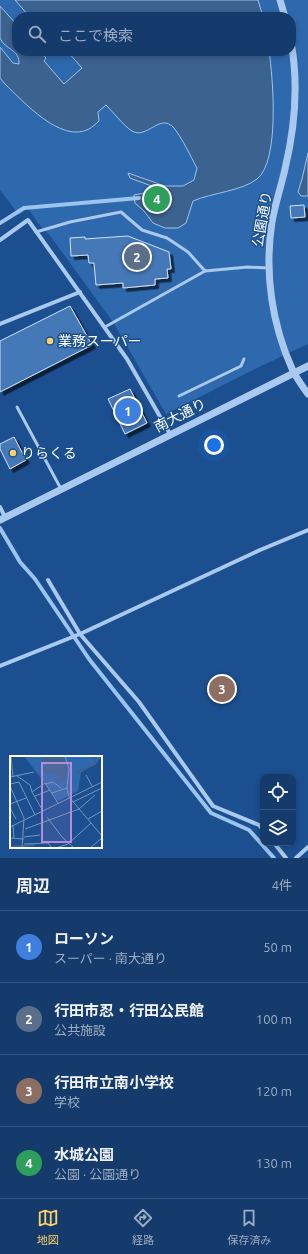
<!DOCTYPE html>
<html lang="ja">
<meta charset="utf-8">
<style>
:root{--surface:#143b6b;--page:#1d4271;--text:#f1f3f6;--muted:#9dadc1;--line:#33557e;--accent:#ffd166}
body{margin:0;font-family:Ubuntu,"Noto Sans JP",sans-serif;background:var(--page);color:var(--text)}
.controls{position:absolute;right:12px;bottom:12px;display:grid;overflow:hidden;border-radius:8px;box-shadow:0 2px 6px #0003}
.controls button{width:36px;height:36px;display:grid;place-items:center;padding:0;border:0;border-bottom:1px solid var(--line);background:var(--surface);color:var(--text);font:20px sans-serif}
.you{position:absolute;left:214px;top:445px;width:14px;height:14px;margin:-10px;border:3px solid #fff;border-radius:50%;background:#1a73e8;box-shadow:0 0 0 6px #1a73e833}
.badge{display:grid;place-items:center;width:26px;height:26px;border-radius:50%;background:var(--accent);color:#fff;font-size:13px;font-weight:700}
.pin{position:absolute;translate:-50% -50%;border:2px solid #fff;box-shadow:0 1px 4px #0006}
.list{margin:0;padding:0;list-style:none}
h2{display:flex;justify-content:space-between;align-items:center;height:52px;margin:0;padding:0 16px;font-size:17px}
h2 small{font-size:13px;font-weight:400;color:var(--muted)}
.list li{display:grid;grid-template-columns:26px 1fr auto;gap:12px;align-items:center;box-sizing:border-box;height:72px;padding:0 16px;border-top:1px solid var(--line)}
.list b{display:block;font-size:15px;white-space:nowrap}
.list p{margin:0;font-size:13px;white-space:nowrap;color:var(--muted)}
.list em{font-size:13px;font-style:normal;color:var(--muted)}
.icon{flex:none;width:22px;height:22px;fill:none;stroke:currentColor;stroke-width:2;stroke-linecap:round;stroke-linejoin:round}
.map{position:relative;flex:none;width:308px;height:858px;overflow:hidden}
.search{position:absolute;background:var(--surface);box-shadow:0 2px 6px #0003;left:12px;right:12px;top:12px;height:44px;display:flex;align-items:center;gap:10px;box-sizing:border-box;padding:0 14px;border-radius:16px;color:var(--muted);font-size:15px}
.sheet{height:340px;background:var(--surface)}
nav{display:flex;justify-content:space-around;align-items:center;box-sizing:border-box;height:56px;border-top:1px solid var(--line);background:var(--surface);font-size:11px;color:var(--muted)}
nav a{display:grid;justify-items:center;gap:2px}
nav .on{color:var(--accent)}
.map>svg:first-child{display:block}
.green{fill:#2e69ad;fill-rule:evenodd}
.water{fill:#3c6290;stroke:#9cc4f0}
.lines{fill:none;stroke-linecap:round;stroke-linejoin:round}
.stream{stroke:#9cc4f0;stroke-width:4}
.building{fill:#4478b7;stroke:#cfe3fa;filter:url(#shadow)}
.service{stroke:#a9c9ee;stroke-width:3}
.minor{stroke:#a9c9ee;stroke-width:4}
.tertiary{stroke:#a9c9ee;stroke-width:7}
.poi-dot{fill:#ffd166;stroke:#1b4f8f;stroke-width:1.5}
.labels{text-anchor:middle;stroke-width:3;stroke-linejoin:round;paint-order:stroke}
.street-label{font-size:14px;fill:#fff;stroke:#1b4f8f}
.poi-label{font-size:14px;fill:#fff;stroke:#1b4f8f;text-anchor:start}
.inset-river{fill:none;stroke:#3c6290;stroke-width:2}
.inset-road{fill:none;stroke:#7695bc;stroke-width:1}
.view{fill:#b68bdc;fill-opacity:0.15;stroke:#b68bdc;stroke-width:2}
.inset-edge{fill:none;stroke:#fff;stroke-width:2}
</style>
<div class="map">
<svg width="308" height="858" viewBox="0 0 308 858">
<defs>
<filter id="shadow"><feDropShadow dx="3.5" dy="3.5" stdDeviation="0" flood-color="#0009"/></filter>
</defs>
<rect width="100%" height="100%" fill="#1b4f8f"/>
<path class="green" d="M0,0H308V344L257,368L166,414L113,322L51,237L37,222L28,208L19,215L0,190ZM17,17H291V51H17Z"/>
<g class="water">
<path d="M15,0H258L263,17H30Z"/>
<path d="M0,6L17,25V51H40L46,58L44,61L64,84L82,68L67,51H269C273,78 280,161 257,179C242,191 211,193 193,201L186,223L178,228H165L153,223L144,211L135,203L134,195L145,193L154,194L158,190L157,188L130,178L128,173L165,186H183L194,180L197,168C191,157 182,138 174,128C160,112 147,140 132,131C124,126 113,112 106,105L98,112L99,121C96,124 92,127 89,129C61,144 23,101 5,84L0,78V47L13,63L19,64C20,49 5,50 0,38C0,33 0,13 0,6Z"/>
<path d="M308,153V196H301L298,192L302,179Z"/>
</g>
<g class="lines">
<g class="stream">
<path d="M0,223L24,208L139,198"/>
<path d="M0,528L20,562L35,579L89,659L211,813L249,830L274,858"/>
</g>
</g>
<g class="building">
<path d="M304,205L305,217L291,218L290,206Z"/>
<path d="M128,236L169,252L171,269H167L168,278L155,279V285L123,288V283L96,285L94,263H89L88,255L71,256L70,238L85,237V239Z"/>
<path d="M70,306L92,345L0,392V341Z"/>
<path d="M130,389L147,423L125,434L108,399Z"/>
<path d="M14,437L26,460L10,469L0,449V444Z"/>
</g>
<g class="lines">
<g class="service">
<path d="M36,232L70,222L121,212L142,230L167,238L188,252L205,271"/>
<path d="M105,327L205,271L248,267L268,268"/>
<path d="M179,396L241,366L244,359"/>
<path d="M17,407L61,489"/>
</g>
<g class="minor">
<path d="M0,240L28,220L127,359L170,434"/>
<path d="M0,324L80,292"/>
<path d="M0,507L5,517"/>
<path d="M48,580L80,634L139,702L213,806L259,825L263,830"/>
<path d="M0,666L80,634L260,550L308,530"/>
<path d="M274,843L286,858"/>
<path d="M296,858L308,847"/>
</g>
<g class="tertiary">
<path d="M280,0L285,17"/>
<path d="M291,42C299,85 295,127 285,169C281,187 275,204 272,222C264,273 272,325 293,371C297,379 303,387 308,394"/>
<path d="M0,520L308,366"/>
</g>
</g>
<g class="poi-dot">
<circle cx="50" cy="341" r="4"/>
<circle cx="13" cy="453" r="4"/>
</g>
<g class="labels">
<g class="street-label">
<text transform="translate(262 219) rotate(-80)" y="5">公園通り</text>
<text transform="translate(180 415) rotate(-27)" y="5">南大通り</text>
</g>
<g class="poi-label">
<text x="58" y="346">業務スーパー</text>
<text x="21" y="458">りらくる</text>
</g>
</g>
<g transform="translate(10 756)">
<rect width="92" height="92" fill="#1b4f8f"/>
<path d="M14,0H92L87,7L71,16L68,35L48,45Z" fill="#2e69ad"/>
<path d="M34,0H53L57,10L56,23L47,28L44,23H50L48,19L42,17L38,19L33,15L30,6L38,14L40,13L32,5Z" fill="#3c6290"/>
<path class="inset-river" d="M67,17L85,8L84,0M0,91L25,89"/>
<path class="inset-road" d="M1,0L3,21M55,0L59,13L57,32L59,41L92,80M76,19L82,30M7,20L20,29L22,36M0,21L24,16M0,28L9,26L25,59M35,28L43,26L51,32M0,30L14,62L12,92M42,37L57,32M25,40L40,34M63,46L92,32M0,48L16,42M0,52L6,63M33,55L22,36L35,27L48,47M37,61L52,81L64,92M78,63L92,55M3,69L4,82M0,71L92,26M15,73L69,53L85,39M14,81L30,79M0,82L14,83M14,88L38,87L42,92M46,92L58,88L81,67M80,92L92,82"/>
<path class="view" d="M32,7H61V86H32Z"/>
<rect width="92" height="92" class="inset-edge"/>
</g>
</svg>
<div class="controls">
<button><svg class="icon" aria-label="locate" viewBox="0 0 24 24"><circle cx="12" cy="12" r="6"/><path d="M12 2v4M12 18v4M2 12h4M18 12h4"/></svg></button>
<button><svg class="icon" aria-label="layers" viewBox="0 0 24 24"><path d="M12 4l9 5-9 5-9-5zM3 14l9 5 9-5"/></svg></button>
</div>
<div class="you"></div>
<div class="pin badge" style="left:128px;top:411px;background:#3f7fe0">1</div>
<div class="pin badge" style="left:137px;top:257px;background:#5c6f8a">2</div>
<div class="pin badge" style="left:222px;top:689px;background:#8d6e63">3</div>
<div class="pin badge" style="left:157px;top:199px;background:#2e9e5b">4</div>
<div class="search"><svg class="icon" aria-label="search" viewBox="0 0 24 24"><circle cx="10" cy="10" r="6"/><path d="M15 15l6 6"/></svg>ここで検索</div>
</div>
<section class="sheet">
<h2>周辺<small>4件</small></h2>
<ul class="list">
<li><span class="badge" style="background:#3f7fe0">1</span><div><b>ローソン</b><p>スーパー · 南大通り</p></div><em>50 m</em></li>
<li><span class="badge" style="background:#5c6f8a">2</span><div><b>行田市忍・行田公民館</b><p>公共施設</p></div><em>100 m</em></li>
<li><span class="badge" style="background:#8d6e63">3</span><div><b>行田市立南小学校</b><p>学校</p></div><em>120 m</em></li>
<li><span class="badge" style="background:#2e9e5b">4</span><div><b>水城公園</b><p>公園 · 公園通り</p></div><em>130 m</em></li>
</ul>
</section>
<nav>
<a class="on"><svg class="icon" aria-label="map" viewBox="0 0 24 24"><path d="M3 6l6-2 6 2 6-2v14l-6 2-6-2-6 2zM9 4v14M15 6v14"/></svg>地図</a>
<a><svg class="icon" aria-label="directions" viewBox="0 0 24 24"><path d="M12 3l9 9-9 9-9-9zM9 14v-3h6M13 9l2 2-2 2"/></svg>経路</a>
<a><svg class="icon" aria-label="saved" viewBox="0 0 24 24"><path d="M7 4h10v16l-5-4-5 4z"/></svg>保存済み</a>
</nav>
